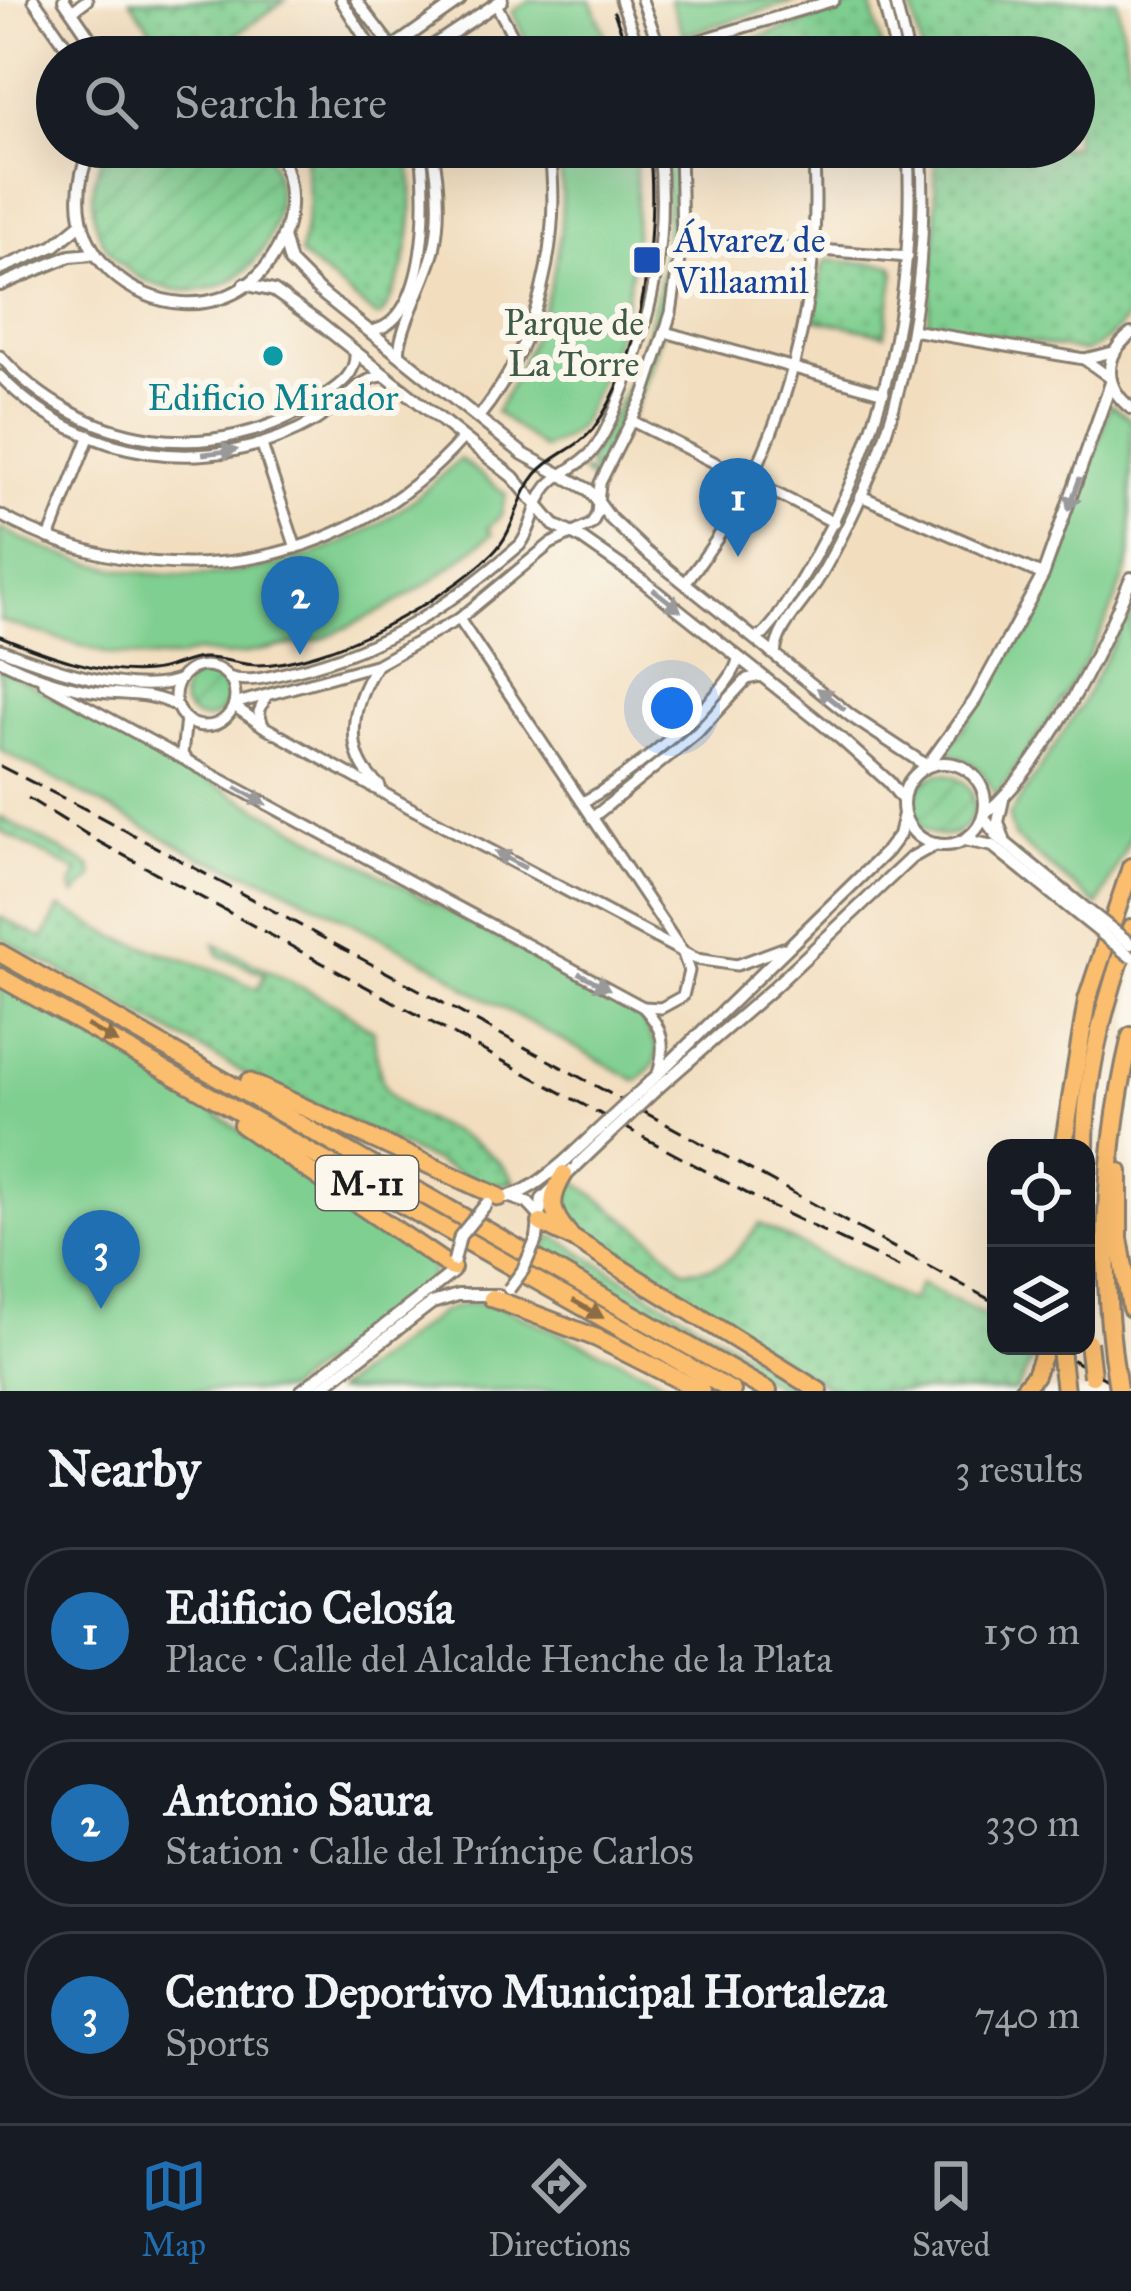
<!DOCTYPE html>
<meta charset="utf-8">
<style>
:root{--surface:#171b24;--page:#242831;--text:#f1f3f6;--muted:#9ea1a6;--line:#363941;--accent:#1f6fb2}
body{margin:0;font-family:"IM FELL Great Primer",serif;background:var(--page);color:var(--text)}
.controls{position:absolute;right:36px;bottom:36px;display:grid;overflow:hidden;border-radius:24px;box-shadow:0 12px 48px #0002}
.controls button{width:108px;height:108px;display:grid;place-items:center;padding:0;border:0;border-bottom:3px solid var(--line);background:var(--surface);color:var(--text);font:60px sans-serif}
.you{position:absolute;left:672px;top:708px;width:42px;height:42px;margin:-30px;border:9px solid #fff;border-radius:50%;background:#1a73e8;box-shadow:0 0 0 18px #1a73e833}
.badge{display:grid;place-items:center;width:78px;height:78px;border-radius:50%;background:var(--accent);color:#fff;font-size:39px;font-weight:700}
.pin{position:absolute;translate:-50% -99px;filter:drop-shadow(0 3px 6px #0008)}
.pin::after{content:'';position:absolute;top:63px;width:42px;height:36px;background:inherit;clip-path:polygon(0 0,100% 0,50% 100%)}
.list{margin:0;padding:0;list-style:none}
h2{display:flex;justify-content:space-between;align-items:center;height:156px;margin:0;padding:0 48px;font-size:51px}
h2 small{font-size:39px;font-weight:400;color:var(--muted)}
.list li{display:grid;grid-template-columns:78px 1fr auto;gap:36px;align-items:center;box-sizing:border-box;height:168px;margin:0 24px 24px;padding:0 24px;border:3px solid var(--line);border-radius:48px}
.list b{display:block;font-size:45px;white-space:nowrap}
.list p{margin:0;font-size:39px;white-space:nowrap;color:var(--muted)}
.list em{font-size:39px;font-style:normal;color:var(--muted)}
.icon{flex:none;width:66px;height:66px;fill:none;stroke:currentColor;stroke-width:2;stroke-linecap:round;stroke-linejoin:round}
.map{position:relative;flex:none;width:1131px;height:1391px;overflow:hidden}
.search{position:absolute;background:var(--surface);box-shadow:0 12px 48px #0002;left:36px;right:36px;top:36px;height:132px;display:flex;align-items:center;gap:30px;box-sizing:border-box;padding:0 42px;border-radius:66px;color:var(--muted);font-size:45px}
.sheet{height:732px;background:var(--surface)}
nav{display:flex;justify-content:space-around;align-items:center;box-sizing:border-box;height:168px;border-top:3px solid var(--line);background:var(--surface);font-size:33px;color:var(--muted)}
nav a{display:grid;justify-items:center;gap:6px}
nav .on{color:var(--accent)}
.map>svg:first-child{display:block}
.grass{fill:url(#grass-dots);stroke:#4e7656;stroke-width:3}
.park{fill:#7fcf90;stroke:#4e7656;stroke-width:3}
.garden{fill:url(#garden-furrows);stroke:#4e7656;stroke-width:3}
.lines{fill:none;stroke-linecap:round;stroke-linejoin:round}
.minor-casing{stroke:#877d6e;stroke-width:15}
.tertiary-casing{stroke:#877d6e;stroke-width:16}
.motorway-casing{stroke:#877d6e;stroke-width:22}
.minor{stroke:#fff;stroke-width:9}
.tertiary{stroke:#fff;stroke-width:10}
.motorway{stroke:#fbbd6e;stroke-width:16}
.tram{stroke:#1c1c1c;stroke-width:3}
.rail{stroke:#1c1c1c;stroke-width:3;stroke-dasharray:18 9;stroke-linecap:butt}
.tertiary-bridge-casing{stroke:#877d6e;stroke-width:16;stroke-linecap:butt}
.motorway-bridge-casing{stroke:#877d6e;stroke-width:22;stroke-linecap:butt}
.tertiary-bridge{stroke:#fff;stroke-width:10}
.motorway-bridge{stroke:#fbbd6e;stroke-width:16}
.oneway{fill:#999}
.oneway2{fill:#8c6c45}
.transit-dot{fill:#1a4fb4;stroke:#fbf7ec;stroke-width:4.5}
.culture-dot{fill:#0f9aa8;stroke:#fbf7ec;stroke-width:4.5}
.labels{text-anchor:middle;stroke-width:12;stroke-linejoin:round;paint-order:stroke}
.shield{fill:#fbf7ec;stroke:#5f5e5a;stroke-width:3}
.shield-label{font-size:33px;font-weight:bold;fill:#1c1c1c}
.transit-label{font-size:36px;fill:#164399;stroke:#fbf7ec;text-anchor:start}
.park-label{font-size:36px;fill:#3f5b45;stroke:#fbf7ec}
.culture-label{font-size:36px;fill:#0d838f;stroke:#fbf7ec}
</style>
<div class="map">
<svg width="1131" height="1391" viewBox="0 0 1131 1391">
<defs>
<pattern id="grass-dots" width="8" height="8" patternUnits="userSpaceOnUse" patternTransform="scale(3)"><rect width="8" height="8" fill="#7fcf90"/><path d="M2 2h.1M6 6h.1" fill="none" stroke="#6db17c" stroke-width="1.8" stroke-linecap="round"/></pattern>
<pattern id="garden-furrows" width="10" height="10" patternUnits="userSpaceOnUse" patternTransform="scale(3)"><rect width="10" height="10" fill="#7fcf90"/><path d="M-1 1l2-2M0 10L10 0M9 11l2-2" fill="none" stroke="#6db17c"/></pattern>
</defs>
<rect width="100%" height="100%" fill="#fbf7ec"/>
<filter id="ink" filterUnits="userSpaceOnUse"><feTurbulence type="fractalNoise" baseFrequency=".00833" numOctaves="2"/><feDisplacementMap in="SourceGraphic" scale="24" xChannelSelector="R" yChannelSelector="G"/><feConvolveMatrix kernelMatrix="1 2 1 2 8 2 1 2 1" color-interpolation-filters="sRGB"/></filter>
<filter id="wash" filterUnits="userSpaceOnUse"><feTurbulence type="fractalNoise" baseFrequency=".004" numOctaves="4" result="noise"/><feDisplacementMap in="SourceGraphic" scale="48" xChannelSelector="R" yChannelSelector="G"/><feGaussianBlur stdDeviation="2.7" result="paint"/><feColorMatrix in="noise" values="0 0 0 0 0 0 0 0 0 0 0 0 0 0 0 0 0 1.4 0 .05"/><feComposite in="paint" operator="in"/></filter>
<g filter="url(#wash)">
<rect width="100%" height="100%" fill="#f2debf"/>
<g class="grass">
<path d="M130,0H286L224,43L218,57H121L118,53L151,30Z"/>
<path d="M910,0H1117L1131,78V310C1123,327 1102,347 1084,352L928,322L936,232L935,147H1074V57H923Z"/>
<path d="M865,1L871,4L884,57H701Z"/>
<path d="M316,147H407C418,204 413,266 381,316L377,317L300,255L309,202L305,161Z"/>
<path d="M827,260L892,265L895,272L885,334L814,319L822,267Z"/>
<path d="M0,817L90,866L93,877L75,895L71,887L78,872L0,831Z"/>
<path d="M60,907L118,938L216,970L258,989L265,974L219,955L215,944L337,1005L373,1031C376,1048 377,1071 385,1087C406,1127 487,1129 514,1182L493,1185L478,1182L253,1078L0,937V917L43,939Z"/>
<path d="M575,1181L653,1239L684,1270C728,1271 733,1255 760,1224L910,1302L920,1284L996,1321V1346H1041L1015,1391H835L573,1232L561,1213L559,1194Z"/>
<path d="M556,1237L809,1391H786L545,1253L549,1238Z"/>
</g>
<g class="park">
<path d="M530,0H591L614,57H534L512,12Z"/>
<path d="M670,0H798L684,35Z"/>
<path d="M557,147H635C640,231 633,309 597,387C591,400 585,418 576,429C568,438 554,443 544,449L496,412C542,331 575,242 557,147Z"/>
<path d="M664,147H676C677,181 680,215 677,249C670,323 639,423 592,481L580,470L588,473L593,469L587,463C647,365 677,263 664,147Z"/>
<path d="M1110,404L1131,419C1131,454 1131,526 1130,557C1112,633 1041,734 995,797C987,771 972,760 946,753C1024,642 1074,534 1110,404Z"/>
<path d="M460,459L506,494L501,515L488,528L492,534L435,579L387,608L322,639L242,654L226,656L196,652L180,658H144L108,654L0,621V528C120,591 262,593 380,523C410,505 434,482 460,459Z"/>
<path d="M1131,608V836L1098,906L1014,837L1009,816L1081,705Z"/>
<path d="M0,668L640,1015L658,1050L654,1065L637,1081L468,989L445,971L277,884L201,857L0,750Z"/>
<path d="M0,985L155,1072L429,1260L433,1269L429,1282L285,1391H0Z"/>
<path d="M470,1303L497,1305L649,1373L679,1391H335L443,1311Z"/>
</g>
<g class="garden">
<path d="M107,147H263C279,172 282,200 273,227C234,351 39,278 107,147Z"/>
<circle cx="205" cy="696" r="23"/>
<circle cx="943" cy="805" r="31"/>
</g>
</g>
<g filter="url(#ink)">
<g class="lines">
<g class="minor-casing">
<g id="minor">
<path d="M341,0L377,57"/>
<path d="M356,0L392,47"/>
<path d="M621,0L642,57"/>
<path d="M642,0L663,57"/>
<path d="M883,0L897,57"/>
<path d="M895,0L909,57"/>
<path d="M496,4L524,57"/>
<path d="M72,11L87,0"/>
<path d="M661,52L834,0"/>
<path d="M682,239L908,257"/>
<path d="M912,330L1084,359L1113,352"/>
<path d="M369,331C430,326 428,191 420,147"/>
<path d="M665,332L884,393"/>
<path d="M0,356C82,448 215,469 318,400C337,387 357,376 355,352"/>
<path d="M400,356C395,336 428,278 434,250C441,216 439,181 432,147"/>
<path d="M1084,359L1109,377"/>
<path d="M0,376C83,462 212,480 316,420C338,407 360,376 385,376"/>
<path d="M478,418C538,345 563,240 549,147"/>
<path d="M632,421L835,523"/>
<path d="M262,445L296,548"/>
<path d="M861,496L1043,575"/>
<path d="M0,515C156,600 344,574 463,438"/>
<path d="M49,538L90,435"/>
<path d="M685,583C783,460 825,302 813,147"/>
<path d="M459,619L682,951L689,971L683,996L661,1008L643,1007"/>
<path d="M754,638L764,634L775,621C874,474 917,324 908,147"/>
<path d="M0,649C44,666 135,699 181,679"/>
<path d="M775,655C776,629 802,605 816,583C829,563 840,540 851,518C907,405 930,272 921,147"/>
<path d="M0,660C29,675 59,685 92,691C119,696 154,691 177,707"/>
<circle cx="205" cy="696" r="30"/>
<path d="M376,666C352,703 341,755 380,786"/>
<path d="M228,677C249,684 272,676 293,671C385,649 449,606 520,545C534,527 533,504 548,486C560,472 580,466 592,452C607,433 616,407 625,385C656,302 667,236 659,147"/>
<path d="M44,683L187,761"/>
<path d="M234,704L378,664L459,619L550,544L592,524L597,513L600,483L644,395L671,313L682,239L680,147"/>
<path d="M234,706L263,726L403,804L696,959L737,965L783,948"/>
<path d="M186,719L182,754L187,761L643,1007C664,1029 666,1045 658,1074"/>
<path d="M263,726L259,712L266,696"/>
<path d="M582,802C616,787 738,691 738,657"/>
<path d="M592,818L697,733L747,679L760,676"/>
</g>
</g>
<g class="tertiary-casing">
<g id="tertiary">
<path d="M34,0L74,57"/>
<path d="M64,0L103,57"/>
<path d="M379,57L460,0"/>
<path d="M416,57L502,0"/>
<path d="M91,147C29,287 230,368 283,237C295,207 291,176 277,147"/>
<path d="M283,237L290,262L319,291L523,454L589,490L610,518L646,552L851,716L927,766"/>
<path d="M0,269L54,246L81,224"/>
<path d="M244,284L274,291L318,322L513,477L554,525L581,538L644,582L840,738L889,782L903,800"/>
<path d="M0,285L70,256L93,254"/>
<path d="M1131,334C1103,355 1103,387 1131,408"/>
<circle cx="944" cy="804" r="41"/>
<path d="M928,765L975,700L1043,575L1111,383"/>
<path d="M1003,800L998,822L1004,839"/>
<path d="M985,814C1047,762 1100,653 1131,578"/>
<path d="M984,818L998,837L1081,905"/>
<path d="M965,840L993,846L1076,913"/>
<path d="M652,1080L887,851L899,835L904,814"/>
<path d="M660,1086L773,988L911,858L936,844"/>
<path d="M510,1197L528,1203L539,1215"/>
<path d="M498,1198C524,1196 546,1177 566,1160"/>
<path d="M537,1238L542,1199L578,1164"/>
<path d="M301,1391L453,1272"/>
<path d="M317,1391L432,1303L458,1295H498"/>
</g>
</g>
<g class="motorway-casing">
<g id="motorway">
<path d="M0,953L768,1391"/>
<path d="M0,977L732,1391"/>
<path d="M249,1082L499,1197"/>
<path d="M242,1125L452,1268"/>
<path d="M1063,1148L1087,1000L1131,867"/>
<path d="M1085,1148C1085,1073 1106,998 1131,928"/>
<path d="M1119,1172V1238L1131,1308"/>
<path d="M564,1174C549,1199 549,1211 568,1233"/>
<path d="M541,1223L572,1238L819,1391"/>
<path d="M492,1298L597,1338L701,1391"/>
<path d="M1113,1355C1100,1248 1106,1141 1131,1036"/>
<path d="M1061,1358L1065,1391"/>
<path d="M1022,1391L1035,1375L1046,1346"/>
</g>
</g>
<use href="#minor" class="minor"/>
<use href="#tertiary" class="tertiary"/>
<use href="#motorway" class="motorway"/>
<g class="tram">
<path d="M614,12L631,57"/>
<path d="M0,636C44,654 102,676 150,671C169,670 185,659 203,658C222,657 239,665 257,665C326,665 445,601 493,553C516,530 516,498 536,474C552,455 577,449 593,429C643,362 659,228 649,147"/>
</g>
<g class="rail">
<path d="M0,766L93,813L996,1303"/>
<path d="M28,798L101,843L772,1207L899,1267"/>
<path d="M1049,1346L1126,1391"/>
</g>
<g class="tertiary-bridge-casing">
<g id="tertiary-bridge">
<path d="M1081,905L1131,944"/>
<path d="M1076,913L1131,957"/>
<path d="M566,1160L652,1080"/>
<path d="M578,1164L660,1086"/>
<path d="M454,1261L460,1236L487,1203"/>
<path d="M509,1289L523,1270L537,1238"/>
</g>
</g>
<g class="motorway-bridge-casing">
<g id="motorway-bridge">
<path d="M1088,1342L1092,1376"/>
<path d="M1060,1346L1061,1358"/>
<path d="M1113,1355L1118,1389"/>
</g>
</g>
<use href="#tertiary-bridge" class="tertiary-bridge"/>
<use href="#motorway-bridge" class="motorway-bridge"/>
</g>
<defs><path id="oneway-solid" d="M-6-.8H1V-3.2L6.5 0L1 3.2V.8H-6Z" transform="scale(3)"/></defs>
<g class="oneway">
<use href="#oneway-solid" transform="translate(220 452) rotate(-7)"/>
<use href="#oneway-solid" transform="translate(1074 494) rotate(110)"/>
<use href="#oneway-solid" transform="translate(667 600) rotate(38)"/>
<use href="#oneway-solid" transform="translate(831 699) rotate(-142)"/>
<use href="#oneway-solid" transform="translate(251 796) rotate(29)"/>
<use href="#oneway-solid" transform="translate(510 860) rotate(-152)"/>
<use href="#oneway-solid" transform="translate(594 981) rotate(28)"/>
</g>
<g class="oneway2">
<use href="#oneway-solid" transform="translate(102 1034) rotate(30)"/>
<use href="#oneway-solid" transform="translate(588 1309) rotate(30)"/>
</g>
</g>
<rect class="transit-dot" x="632" y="245" width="30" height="30" rx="6"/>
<circle class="culture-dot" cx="273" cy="356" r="12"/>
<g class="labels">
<rect class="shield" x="316" y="1156" width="102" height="54" rx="9"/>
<g class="shield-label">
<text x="367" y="1195">M-11</text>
</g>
<g class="transit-label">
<text x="674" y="252">Álvarez de<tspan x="674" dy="41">Villaamil</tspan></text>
</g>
<g class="park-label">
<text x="574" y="335">Parque de<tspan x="574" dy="41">La Torre</tspan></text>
</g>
<g class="culture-label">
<text x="273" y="410">Edificio Mirador</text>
</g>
</g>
</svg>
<div class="controls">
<button><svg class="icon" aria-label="locate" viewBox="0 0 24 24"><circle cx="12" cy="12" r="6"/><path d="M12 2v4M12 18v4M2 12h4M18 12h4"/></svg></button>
<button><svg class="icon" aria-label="layers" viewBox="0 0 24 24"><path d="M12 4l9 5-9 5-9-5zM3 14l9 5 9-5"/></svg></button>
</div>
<div class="you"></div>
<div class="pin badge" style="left:738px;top:557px">1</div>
<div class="pin badge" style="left:300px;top:655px">2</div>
<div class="pin badge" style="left:101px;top:1309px">3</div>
<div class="search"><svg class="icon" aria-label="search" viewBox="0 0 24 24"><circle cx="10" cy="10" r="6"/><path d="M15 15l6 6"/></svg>Search here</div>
</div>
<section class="sheet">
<h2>Nearby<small>3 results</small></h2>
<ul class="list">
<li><span class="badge">1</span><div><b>Edificio Celosía</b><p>Place · Calle del Alcalde Henche de la Plata</p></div><em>150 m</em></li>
<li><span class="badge">2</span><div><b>Antonio Saura</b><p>Station · Calle del Príncipe Carlos</p></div><em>330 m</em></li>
<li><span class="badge">3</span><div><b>Centro Deportivo Municipal Hortaleza</b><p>Sports</p></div><em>740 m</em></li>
</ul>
</section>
<nav>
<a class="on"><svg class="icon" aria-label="map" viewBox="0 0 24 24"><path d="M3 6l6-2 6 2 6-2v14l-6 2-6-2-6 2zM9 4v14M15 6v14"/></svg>Map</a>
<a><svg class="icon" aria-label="directions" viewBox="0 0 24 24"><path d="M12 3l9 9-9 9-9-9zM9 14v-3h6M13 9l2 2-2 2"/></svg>Directions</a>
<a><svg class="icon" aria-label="saved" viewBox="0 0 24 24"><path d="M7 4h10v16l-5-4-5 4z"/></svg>Saved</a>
</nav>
